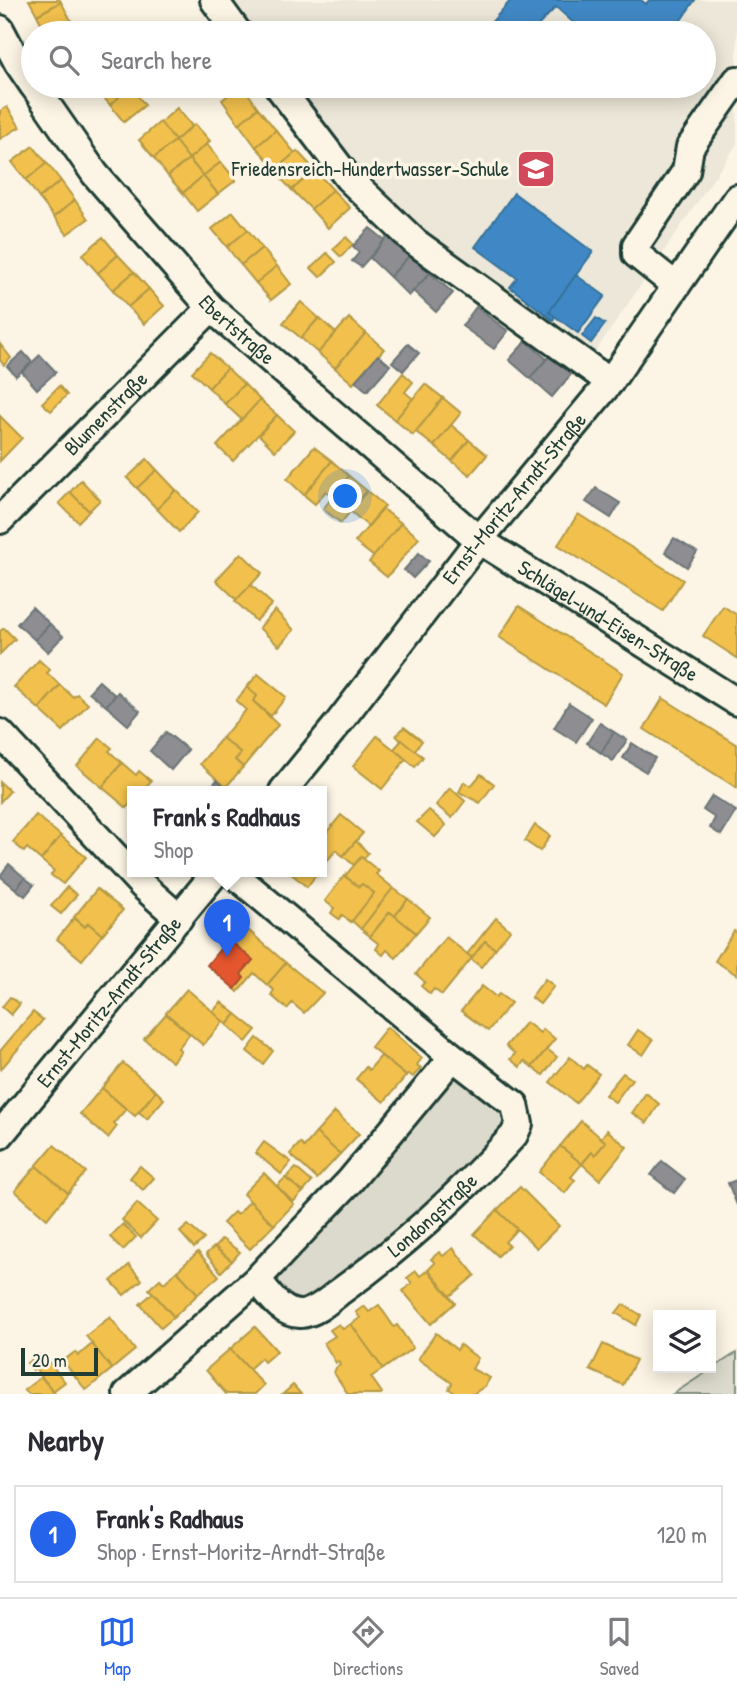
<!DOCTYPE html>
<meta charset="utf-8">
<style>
:root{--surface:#fff;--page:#f7f7f7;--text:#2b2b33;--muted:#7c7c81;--line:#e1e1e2;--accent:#2563eb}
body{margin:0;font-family:"Patrick Hand",sans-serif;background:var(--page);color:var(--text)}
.controls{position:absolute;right:21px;bottom:21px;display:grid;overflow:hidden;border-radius:0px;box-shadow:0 4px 18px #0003}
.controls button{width:63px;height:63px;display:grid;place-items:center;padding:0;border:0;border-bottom:2px solid var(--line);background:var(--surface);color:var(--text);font:35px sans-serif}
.scale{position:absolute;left:21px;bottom:18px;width:77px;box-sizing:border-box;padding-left:7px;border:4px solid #1f3d34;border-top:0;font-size:19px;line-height:24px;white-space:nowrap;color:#1f3d34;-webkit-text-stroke:5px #fcf5e5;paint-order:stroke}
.you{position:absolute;left:346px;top:497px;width:24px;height:24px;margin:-18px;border:5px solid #fff;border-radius:50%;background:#1a73e8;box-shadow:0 0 0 10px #1a73e833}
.badge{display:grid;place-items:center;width:46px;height:46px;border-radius:50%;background:var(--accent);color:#fff;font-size:23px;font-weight:700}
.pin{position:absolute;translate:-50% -58px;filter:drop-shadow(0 2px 4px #0008)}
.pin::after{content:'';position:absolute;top:37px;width:24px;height:21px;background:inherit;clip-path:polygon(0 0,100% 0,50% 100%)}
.popup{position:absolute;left:127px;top:786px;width:200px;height:91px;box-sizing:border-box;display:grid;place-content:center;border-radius:0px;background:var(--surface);filter:drop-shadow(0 2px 5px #0005);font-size:23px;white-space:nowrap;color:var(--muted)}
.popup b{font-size:26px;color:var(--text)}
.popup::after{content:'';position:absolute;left:50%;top:100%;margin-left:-14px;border:14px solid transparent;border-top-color:var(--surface)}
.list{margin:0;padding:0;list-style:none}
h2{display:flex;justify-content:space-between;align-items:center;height:91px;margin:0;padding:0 28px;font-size:30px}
h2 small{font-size:23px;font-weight:400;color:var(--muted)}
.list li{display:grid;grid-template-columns:46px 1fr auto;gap:21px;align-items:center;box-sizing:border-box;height:98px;margin:0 14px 14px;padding:0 14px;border:2px solid var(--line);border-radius:0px}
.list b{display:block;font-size:26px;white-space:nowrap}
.list p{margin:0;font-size:23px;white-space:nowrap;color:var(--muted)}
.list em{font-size:23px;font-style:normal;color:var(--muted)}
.icon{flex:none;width:38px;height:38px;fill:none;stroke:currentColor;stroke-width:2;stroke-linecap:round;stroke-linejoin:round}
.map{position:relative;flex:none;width:737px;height:1394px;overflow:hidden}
.search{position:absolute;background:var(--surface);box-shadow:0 4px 18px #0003;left:21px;right:21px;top:21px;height:77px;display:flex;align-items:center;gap:18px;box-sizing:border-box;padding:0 24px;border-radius:38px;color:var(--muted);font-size:26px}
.sheet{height:203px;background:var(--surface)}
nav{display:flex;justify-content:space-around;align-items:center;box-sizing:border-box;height:98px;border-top:2px solid var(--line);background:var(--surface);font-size:19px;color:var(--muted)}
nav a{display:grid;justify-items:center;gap:4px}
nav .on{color:var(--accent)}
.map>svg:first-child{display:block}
.built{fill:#ece7d8}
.green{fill:#dcdacc;stroke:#7e8c80;stroke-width:2}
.homes{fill:#f2c14e;stroke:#b39946;stroke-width:2}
.shops{fill:#e4572e;stroke:#a94f30;stroke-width:2}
.schools{fill:#3f88c5;stroke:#35729a;stroke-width:2}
.industry{fill:#8d8d92;stroke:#6c7576;stroke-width:2}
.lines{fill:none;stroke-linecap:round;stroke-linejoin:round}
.minor-casing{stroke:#1f3d34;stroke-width:32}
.minor{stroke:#fcf5e5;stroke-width:26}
.labels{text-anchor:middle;stroke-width:7;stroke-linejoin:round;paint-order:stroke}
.poi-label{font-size:21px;fill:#1f3d34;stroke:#fcf5e5;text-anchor:end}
.street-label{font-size:21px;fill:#1f3d34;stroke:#fcf5e5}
</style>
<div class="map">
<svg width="737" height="1394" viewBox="0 0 737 1394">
<rect width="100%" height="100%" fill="#fcf5e5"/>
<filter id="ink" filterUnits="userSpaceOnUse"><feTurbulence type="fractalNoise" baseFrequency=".0143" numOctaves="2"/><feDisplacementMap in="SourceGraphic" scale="14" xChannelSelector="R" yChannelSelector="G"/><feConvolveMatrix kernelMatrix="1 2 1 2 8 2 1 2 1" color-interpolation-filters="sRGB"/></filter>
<g filter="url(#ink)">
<path class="built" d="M218,0H737V144L589,361L463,266L376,194L279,86H704V33H239Z"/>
<g class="green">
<path d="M457,1078L465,1080C488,1097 509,1101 506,1133L404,1229L309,1302L290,1300L278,1284L279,1272L447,1082Z"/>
<path d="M737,1353V1394H673L733,1355Z"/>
</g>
<g class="homes">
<path d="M29,0H60L61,2L37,15Z"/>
<path d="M61,2L72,22L46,33L37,15Z"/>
<path d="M129,86L131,87L110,105L95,87Z"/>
<path d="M240,86H243L258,108L239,124L222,100Z"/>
<path d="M131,87L145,105L124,122L110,105Z"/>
<path d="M7,107L20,127L0,139V111Z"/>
<path d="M177,108L192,126L175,141L160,123Z"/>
<path d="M258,108L276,130L256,147L239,124Z"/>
<path d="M160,122L175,141L154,158L139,140Z"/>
<path d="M195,124L210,141L189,159L175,141Z"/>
<path d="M276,130L295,153L276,169L256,147Z"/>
<path d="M175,141L189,159L168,176L154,158Z"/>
<path d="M207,144L221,162L203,176L189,159Z"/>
<path d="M33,146L47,163L26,180L12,162Z"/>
<path d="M297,151L315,170L292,190L274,171Z"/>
<path d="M189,159L203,176L183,193L168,176Z"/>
<path d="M221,162L236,180L218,194L203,176Z"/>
<path d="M47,163L61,181L39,198L26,180Z"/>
<path d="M315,170L333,190L311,209L292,190Z"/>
<path d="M203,176L218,194L197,211L183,193Z"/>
<path d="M61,181L75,200L54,217L39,198Z"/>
<path d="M333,190L350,208L328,228L311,209Z"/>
<path d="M75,200L88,219L67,234L54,217Z"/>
<path d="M233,212L248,230L227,247L212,229Z"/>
<path d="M248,230L262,248L241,265L227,247Z"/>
<path d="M103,237L118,255L98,273L82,255Z"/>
<path d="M346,237L353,244L341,257L333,249Z"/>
<path d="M262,248L277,266L256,283L241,265Z"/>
<path d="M327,253L336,262L320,277L311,268Z"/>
<path d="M118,255L134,272L113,290L98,273Z"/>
<path d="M277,266L291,284L271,300L256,283Z"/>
<path d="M134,272L149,289L128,307L113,290Z"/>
<path d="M149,289L164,306L144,324L128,307Z"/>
<path d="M301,302L319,318L301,338L283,323Z"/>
<path d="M319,318L336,333L318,353L301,338Z"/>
<path d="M349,318L366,333L335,368L318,353Z"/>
<path d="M366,333L384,349L353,384L335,368Z"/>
<path d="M0,344L11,358L4,365L0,360Z"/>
<path d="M210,353L227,368L209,388L192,372Z"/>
<path d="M227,368L244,384L225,404L209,388Z"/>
<path d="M403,373L413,382L405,392L413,399L395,420L377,405Z"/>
<path d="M244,384L260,400L242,420L225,404Z"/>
<path d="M425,384L443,398L413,435L395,420Z"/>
<path d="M59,386L67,395L51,411L42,403Z"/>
<path d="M443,398L461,413L434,446L416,432Z"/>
<path d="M260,400L277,415L233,461L217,446Z"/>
<path d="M277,415L294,431L275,451L259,435Z"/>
<path d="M0,416L22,438L0,461Z"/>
<path d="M451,425L469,440L452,461L434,446Z"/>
<path d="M469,440L487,455L470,475L452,461Z"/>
<path d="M314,447L332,461L304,495L287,479Z"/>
<path d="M147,459L157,470L137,488L127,478Z"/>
<path d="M332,461L349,476L333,497L326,491L315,504L304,495Z"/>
<path d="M157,470L176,490L157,509L137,488Z"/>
<path d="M349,476L367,491L341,523L323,509Z"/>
<path d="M81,480L100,500L89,511L70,492Z"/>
<path d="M176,490L198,512L179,532L157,509Z"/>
<path d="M367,491L385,506L368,526L350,511Z"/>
<path d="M70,492L89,511L78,522L59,503Z"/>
<path d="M383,509L401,523L374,557L355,542Z"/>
<path d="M578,514L683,580L663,611L558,545Z"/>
<path d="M401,523L419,538L387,577L369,562Z"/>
<path d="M241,553L262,573L237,600L216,580Z"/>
<path d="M251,585L272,604L256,621L235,601Z"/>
<path d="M519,606L623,673L604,704L499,637Z"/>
<path d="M723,606L737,615V658L703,636Z"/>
<path d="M275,610L294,630L279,646L259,628Z"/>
<path d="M4,628L15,639L0,654V631Z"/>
<path d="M39,660L50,670L47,673L60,685L39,709L14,687Z"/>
<path d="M258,674L286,697L271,716L253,701L257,696L247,687Z"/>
<path d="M60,685L73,697L77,694L88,704L63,731L39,709Z"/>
<path d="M247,687L257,696L253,701L278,725L243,767L235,760L241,753L222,738L246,710L236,701Z"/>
<path d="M663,698L737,745V788L644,729Z"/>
<path d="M404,727L422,741L414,751L396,736Z"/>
<path d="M377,736L406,759L382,789L353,766Z"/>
<path d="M100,738L112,748L109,751L122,763L102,787L77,766Z"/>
<path d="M222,738L241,753L235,760L243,767L226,787L200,764Z"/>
<path d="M402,740L423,757L415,767L394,749Z"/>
<path d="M122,763L136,775L139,771L151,781L142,791H132V802L127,808L102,787Z"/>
<path d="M481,774L494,784L480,803L459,792L464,782L471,786Z"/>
<path d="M0,782L10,791L0,802Z"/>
<path d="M450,788L465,801L452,818L436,805Z"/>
<path d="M429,810L446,825L435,837L417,822Z"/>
<path d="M36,815L61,836L41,860L27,848L24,852L13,842Z"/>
<path d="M341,815L363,833L343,856L336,850L327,861L322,857V845L325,840L322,838Z"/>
<path d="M535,825L550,836L540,851L525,841Z"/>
<path d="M61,836L86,857L63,884L51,875L54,871L41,860Z"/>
<path d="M356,841L368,853L364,859L361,857L354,865L343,856Z"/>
<path d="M361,857L379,871L376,874L393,888L361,929L352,921L374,893L362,884L359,887L345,876Z"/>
<path d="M288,871H319L307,887Z"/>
<path d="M344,876L359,887L362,884L374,893L351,922L342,915L339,919L331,913L334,908L325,901Z"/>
<path d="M67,887L77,895L61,914L51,906Z"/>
<path d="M393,888L408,899L395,916L390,912L370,936L361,929Z"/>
<path d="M97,889L123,910L102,935L88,923L85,927L74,917Z"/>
<path d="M408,899L430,917L416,933L395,916Z"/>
<path d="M390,912L416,933L396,958L387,950L383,955L376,949L379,944L370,937Z"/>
<path d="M74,918L85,927L88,923L102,935L82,960L57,939Z"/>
<path d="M496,918L510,930L495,949L485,941L472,958L467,954Z"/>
<path d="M241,924L286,963L267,985L254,973L238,992L235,989L244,978L241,974L253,960L228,939Z"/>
<path d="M734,931L737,932V975L715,961Z"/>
<path d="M446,937L472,958L442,995L434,989L430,994L421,986L425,982L416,974Z"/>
<path d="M485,941L495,949L481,967L471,959Z"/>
<path d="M286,963L323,993L304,1013L292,1003L287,1009L271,995L274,990L267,985Z"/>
<path d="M545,979L554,986L540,1004L531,997Z"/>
<path d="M482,986L496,997L499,994L511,1003L488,1031L461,1011Z"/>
<path d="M187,989L224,1021L203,1045L166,1013Z"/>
<path d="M10,997L20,1004L11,1015L2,1007Z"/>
<path d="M221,1002L236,1014L227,1025L213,1012Z"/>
<path d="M33,1012L43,1020L1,1069L0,1051Z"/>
<path d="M166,1014L190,1034L178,1048L181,1051L172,1062L144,1039Z"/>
<path d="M236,1014L256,1030L246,1042L227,1025Z"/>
<path d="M526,1022L540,1033L543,1029L555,1039L532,1067L524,1061L520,1067L510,1059L515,1054L506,1046Z"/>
<path d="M387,1027L422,1058L417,1065L421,1068L413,1077L409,1074L406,1076L371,1047Z"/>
<path d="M638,1030L653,1040L643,1055L628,1045Z"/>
<path d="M257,1038L273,1051L263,1064L247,1051Z"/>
<path d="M547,1049L557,1057L543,1075L532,1067Z"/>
<path d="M381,1056L406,1076L384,1102L356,1079L366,1067L369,1070Z"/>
<path d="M570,1057L584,1069L587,1065L599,1074L576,1103L550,1082Z"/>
<path d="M123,1063L156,1091L135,1116L102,1088Z"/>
<path d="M623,1073L632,1079L615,1102L605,1095Z"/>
<path d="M102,1088L126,1109L114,1123L117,1126L108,1138L80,1114Z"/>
<path d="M156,1091L164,1099L147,1119L139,1112Z"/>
<path d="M646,1093L659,1104L647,1123L632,1113Z"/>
<path d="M335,1112L359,1134L340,1154L316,1133Z"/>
<path d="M581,1121L606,1142L595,1155L592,1152L582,1164L560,1146Z"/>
<path d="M607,1130L627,1147L600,1180L582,1164L592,1152L595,1155L606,1142L601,1138Z"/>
<path d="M316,1133L340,1154L317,1179L290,1154L300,1143L304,1147Z"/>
<path d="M264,1142L291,1162L281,1174L256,1153Z"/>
<path d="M54,1145L86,1172L68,1193L36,1166Z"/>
<path d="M560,1146L582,1164L571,1177L575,1180L565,1193L539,1172Z"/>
<path d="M36,1166L68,1193L47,1219L15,1191Z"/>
<path d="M140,1166L154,1178L143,1190L130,1178Z"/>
<path d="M296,1168L312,1182L303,1192L286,1178Z"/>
<path d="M264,1173L294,1204L274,1225L243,1194Z"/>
<path d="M285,1178L303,1192L293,1202L277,1186Z"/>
<path d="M520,1187L559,1226L537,1248L497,1210Z"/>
<path d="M250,1201L274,1225L250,1249L223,1223L234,1212L237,1215Z"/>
<path d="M137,1203L157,1221L141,1238L122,1220Z"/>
<path d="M497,1210L517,1229L505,1242L509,1245L498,1256L474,1234Z"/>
<path d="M123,1224L136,1237L123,1250L110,1237Z"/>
<path d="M188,1225L204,1239L194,1248L180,1232Z"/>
<path d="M222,1239L240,1252L232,1261L215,1247Z"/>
<path d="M214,1247L232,1261L221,1272L206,1254Z"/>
<path d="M453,1248L475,1275L450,1296L428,1270L435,1263L431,1259L439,1252L443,1256Z"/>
<path d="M198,1252L219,1276L198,1294L177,1271Z"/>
<path d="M129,1265L142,1280L124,1295L111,1281Z"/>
<path d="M428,1270L455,1303L431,1324L403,1291L412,1283L407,1278L416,1271L420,1276Z"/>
<path d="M177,1271L198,1294L174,1317L149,1289L160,1279L164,1283Z"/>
<path d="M153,1293L174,1317L161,1328L140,1304Z"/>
<path d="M623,1304L641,1315L636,1325L616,1313Z"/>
<path d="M379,1305L394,1327L397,1325L413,1348L383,1369L351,1324L360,1318L356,1312L364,1306L369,1312Z"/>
<path d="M110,1317L135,1350L112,1369L86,1336Z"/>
<path d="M339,1324L343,1329L351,1324L383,1369L371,1377L382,1393L381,1394H348L334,1373L336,1368L340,1365L338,1361L336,1363L324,1343L335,1336L330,1330Z"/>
<path d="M255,1327L277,1351L264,1362L261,1358L249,1369L230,1349Z"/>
<path d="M436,1333L457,1350L460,1345L478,1358L472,1369L490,1378L485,1386L473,1394H457L449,1389L452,1383L418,1359Z"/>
<path d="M92,1344L112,1369L86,1390L63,1361L75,1352L78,1356Z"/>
<path d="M603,1344L636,1360L623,1385L590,1370Z"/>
<path d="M230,1349L264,1385L255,1394H226L206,1370Z"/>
<path d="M38,1355L44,1361L33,1370L27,1363Z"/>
<path d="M47,1359L65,1382L53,1391L35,1368Z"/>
<path d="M41,1377L53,1391L56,1394H29L24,1390Z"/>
<path d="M293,1385L301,1394H283Z"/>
</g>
<path class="shops" d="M228,939L253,960L241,974L244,978L235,989L207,965Z"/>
<g class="schools">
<path d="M511,0H641L646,4L649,0H695L672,33H643L631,25L626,33H580L575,28L577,26L556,7L531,33H482Z"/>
<path d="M468,86H486L477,95Z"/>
<path d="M514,193L593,252L549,312L555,316L553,320L510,287L517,278L475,247Z"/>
<path d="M576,275L605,296L578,333L549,312Z"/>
<path d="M596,318L605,324L591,343L582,336Z"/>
</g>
<g class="industry">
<path d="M370,228L385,240L361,267L352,261L359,253L353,246Z"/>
<path d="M387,237L410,255L390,277L370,258Z"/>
<path d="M410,255L430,273L409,296L390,277Z"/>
<path d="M430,273L453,293L436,312L413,291Z"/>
<path d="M476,307L508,331L494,349L462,326Z"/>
<path d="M526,341L547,359L530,378L509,360Z"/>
<path d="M408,344L419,353L403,371L392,362Z"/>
<path d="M23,352L32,362L16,376L7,366Z"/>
<path d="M552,353L573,372L552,397L530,378Z"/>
<path d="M40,355L56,372L37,389L22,372Z"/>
<path d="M378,355L390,365L367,391L355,381Z"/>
<path d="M596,488L620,503L611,518L586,502Z"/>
<path d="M674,538L697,552L687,567L665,552Z"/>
<path d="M419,553L429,561L413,578L404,570Z"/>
<path d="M32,607L50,624L35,640L17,624Z"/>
<path d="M50,624L63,636L48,652L35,640Z"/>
<path d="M99,681L116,696L106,706L89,692Z"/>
<path d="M118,692L140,711L128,725L106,706Z"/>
<path d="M569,703L592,718L576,742L554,728Z"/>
<path d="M600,723L614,732L601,753L587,743Z"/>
<path d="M166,732L188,750L171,770L150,751Z"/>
<path d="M614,732L627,740L613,761L601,753Z"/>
<path d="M632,743L655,758L646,772L623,758Z"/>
<path d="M217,780L226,787L222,791H208Z"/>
<path d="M712,796L736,811L721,835L710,828L715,818L703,810Z"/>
<path d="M9,864L25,878L16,889L0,876Z"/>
<path d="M25,878L34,885L25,896L16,889Z"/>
<path d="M662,1161L685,1179L674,1193L651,1175Z"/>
<path d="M737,1180V1205L728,1183Z"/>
</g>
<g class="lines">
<g class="minor-casing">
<g id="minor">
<path d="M214,0L238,33"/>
<path d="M0,29L18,63L33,85"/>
<path id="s1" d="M34,86L95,174L211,308L479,540L737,702"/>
<path d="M278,86L348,178L415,242L610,382"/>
<path d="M676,286L636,254V245L686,171L690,147L737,80"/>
<path id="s2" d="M0,520L211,308"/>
<path d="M0,733L143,886L179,918"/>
<path id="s3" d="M283,791L337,725L479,540L610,382L737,198"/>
<path id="s4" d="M0,1135L217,871"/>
<path id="s5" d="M257,1279C268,1292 281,1315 301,1314C315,1313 328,1301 338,1293C403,1247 460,1194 514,1135L519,1124L515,1105L453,1057"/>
<path d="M127,1394L257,1279L350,1181L453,1057L230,871"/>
</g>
</g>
<use href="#minor" class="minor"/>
</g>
</g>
<defs>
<g id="school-square" transform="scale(2.0125)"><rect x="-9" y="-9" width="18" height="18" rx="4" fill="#d1495b" stroke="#fcf5e5"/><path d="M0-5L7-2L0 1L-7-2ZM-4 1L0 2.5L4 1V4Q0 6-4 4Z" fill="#fff"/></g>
</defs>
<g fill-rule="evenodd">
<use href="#school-square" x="536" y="169"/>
</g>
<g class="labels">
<g class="poi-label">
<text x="509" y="176">Friedensreich-Hundertwasser-Schule</text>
</g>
<g class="street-label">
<text dy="7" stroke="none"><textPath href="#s1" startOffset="318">Ebertstraße</textPath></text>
<text dy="7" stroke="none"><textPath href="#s2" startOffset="150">Blumenstraße</textPath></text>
<text dy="7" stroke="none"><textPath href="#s3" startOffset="373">Ernst-Moritz-Arndt-Straße</textPath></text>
<text dy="7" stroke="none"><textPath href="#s1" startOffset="791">Schlägel-und-Eisen-Straße</textPath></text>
<text dy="7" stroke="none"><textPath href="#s4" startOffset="172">Ernst-Moritz-Arndt-Straße</textPath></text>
<text dy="7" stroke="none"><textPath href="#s5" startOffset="224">Londongstraße</textPath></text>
</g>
</g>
</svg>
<div class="controls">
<button><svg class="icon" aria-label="layers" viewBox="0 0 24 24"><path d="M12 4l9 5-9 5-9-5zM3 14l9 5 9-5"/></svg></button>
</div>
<div class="scale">20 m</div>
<div class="you"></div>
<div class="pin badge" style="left:227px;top:957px">1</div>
<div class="popup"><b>Frank's Radhaus</b>Shop</div>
<div class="search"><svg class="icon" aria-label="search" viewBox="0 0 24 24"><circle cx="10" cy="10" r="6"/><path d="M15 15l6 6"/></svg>Search here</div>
</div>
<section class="sheet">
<h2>Nearby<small></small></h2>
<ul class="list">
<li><span class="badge">1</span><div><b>Frank's Radhaus</b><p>Shop · Ernst-Moritz-Arndt-Straße</p></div><em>120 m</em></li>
</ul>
</section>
<nav>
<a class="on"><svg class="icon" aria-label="map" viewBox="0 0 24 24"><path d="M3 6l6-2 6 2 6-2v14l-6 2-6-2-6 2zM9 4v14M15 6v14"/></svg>Map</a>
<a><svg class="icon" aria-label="directions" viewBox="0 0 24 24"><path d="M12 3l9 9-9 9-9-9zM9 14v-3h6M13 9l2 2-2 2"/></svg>Directions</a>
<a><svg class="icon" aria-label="saved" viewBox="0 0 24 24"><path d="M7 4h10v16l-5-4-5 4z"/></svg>Saved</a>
</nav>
